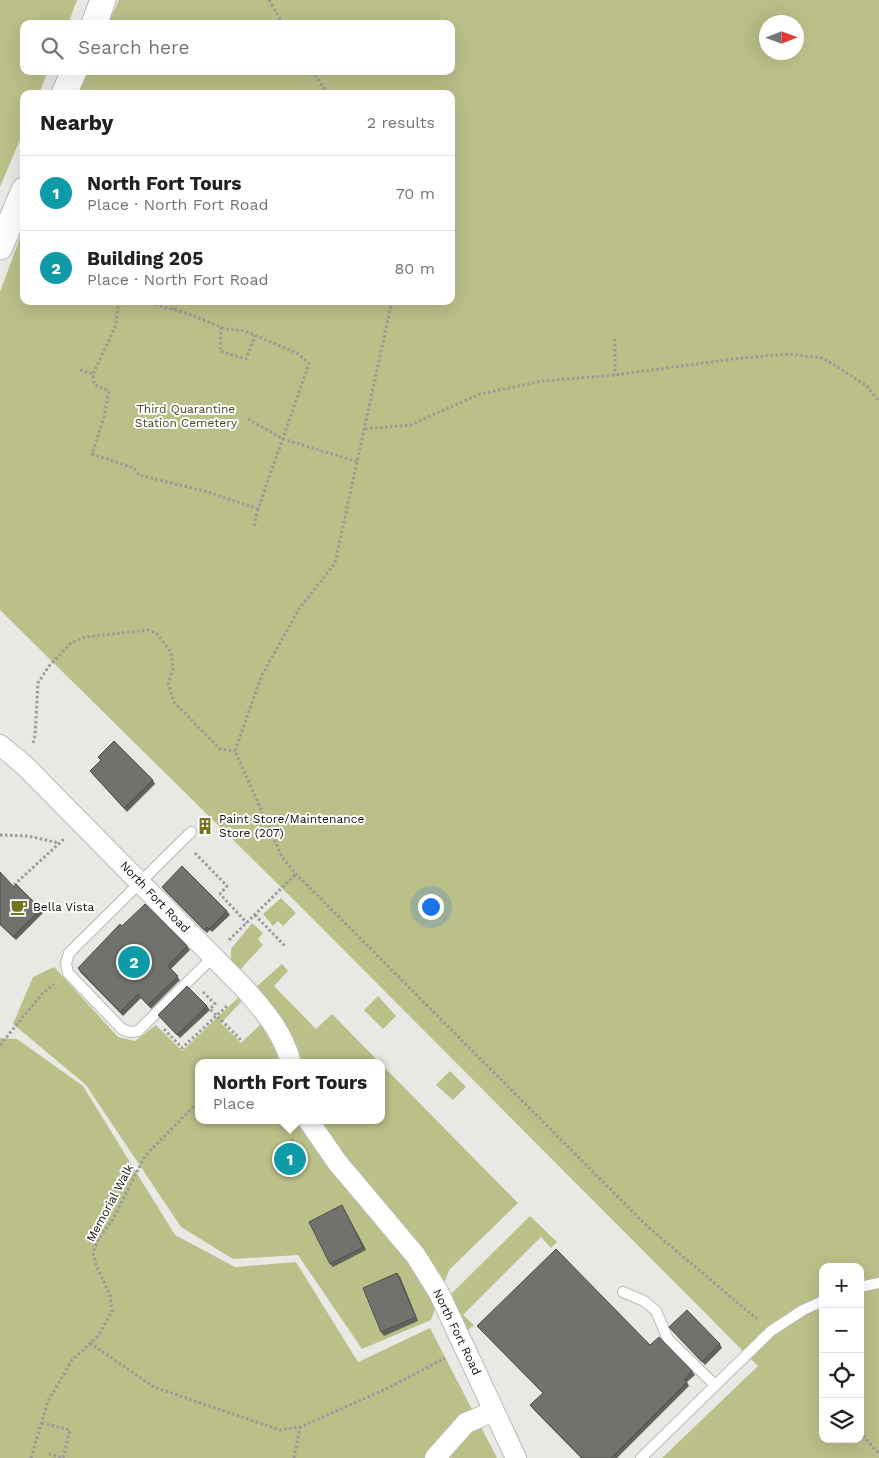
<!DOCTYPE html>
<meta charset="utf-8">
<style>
:root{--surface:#fff;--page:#f2f2f2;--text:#202124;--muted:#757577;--line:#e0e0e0;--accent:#73761e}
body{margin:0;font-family:"Work Sans",sans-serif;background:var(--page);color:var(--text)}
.controls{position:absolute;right:15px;bottom:15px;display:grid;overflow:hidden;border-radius:10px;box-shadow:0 5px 20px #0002}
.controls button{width:45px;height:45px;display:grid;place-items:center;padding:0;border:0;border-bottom:1px solid var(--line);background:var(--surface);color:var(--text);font:25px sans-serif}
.compass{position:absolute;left:759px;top:15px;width:45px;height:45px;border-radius:50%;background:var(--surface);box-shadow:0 5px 20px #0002;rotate:89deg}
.you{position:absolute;left:430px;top:906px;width:18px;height:18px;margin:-12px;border:4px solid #fff;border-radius:50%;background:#1a73e8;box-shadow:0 0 0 8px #1a73e833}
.badge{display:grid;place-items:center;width:32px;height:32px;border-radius:50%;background:var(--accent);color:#fff;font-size:16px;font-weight:700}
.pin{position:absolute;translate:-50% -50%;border:2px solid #fff;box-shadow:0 1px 5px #0006}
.popup{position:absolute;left:195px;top:1059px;width:190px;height:65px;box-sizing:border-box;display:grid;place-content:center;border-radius:10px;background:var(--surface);filter:drop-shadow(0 1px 4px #0005);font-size:16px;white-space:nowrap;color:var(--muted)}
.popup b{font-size:19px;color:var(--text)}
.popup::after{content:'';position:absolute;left:50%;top:100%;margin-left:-10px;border:10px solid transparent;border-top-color:var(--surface)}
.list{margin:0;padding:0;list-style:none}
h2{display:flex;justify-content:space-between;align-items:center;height:65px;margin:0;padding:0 20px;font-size:21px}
h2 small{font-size:16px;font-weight:400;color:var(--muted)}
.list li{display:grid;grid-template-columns:32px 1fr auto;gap:15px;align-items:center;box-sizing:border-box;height:75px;padding:0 20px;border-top:1px solid var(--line)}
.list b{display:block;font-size:19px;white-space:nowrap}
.list p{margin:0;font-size:16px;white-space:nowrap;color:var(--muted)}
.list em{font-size:16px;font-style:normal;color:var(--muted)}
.icon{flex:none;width:28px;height:28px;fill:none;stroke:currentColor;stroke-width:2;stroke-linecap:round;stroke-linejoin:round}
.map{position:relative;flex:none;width:879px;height:1458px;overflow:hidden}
.search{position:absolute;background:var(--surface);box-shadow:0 5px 20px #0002;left:20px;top:20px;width:435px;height:55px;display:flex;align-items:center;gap:12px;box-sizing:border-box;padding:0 18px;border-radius:10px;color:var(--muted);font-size:19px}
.panel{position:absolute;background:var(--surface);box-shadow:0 5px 20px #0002;left:20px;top:90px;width:435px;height:215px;border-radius:10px}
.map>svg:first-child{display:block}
.green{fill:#bbbf88;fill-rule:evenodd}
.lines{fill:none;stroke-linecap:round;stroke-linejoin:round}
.service-casing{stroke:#b9bab6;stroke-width:12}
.minor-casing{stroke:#b9bab6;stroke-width:22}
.tertiary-casing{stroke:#b9bab6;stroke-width:27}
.path{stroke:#9a9b98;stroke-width:3;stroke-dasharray:2.5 2.5;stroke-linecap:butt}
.service{stroke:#fff;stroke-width:10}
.minor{stroke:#fff;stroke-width:20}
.tertiary{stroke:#fff;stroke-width:25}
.wall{fill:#61615e}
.shaded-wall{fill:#4f4f4c}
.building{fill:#71716d;stroke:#4f4f4c}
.labels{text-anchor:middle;stroke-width:4;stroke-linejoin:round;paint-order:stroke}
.park-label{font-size:12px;fill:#45471e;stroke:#fff}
.poi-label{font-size:12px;fill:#0d0e0c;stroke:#fff;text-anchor:start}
.street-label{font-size:12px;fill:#0d0e0c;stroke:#fff}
</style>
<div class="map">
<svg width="879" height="1458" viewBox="0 0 879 1458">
<rect width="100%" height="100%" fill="#e8e9e5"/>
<g class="green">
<path d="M0,0H77L68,24H24V71H48L39,94H24V130L0,187Z"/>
<path d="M119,0H879V1458H662L758,1366L301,907L0,610V292L24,227V301H451V94H79L88,71H451V24H108ZM766,22H796V52H766ZM823,1267H860V1439H823Z"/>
<path d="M281,898L296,913L283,926L278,921L273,926L263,914Z"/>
<path d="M252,923L263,933L258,939L263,945L239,971L231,964V949Z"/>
<path d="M282,964L288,971L274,986L316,1029L332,1014L380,1063H300C287,1026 284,1016 255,988Z"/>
<path d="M54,967L118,1037L135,1041L156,1025L182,1051L239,997L241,1002L221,1023L241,1043L261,1024L276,1051L279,1063H199V1120H381V1064L518,1203L449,1270L431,1320L362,1349L298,1255L233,1259L181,1227L86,1085L13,1024L33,977Z"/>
<path d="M378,996L396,1016L383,1029L364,1010Z"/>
<path d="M0,1038L17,1039L83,1086L175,1235L235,1267L296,1262L358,1362L430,1328L497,1458H0Z"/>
<path d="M450,1071L466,1087L453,1100L436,1085Z"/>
<path d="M530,1216L557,1242L551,1248L541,1237L463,1315L474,1325L465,1332L450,1295Z"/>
</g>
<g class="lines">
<g class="service-casing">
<g id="service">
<path d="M191,832L69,953L66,963L68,973L122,1029L130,1032L138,1031L213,957"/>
<path d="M860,1287L879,1283"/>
<path d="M623,1292L644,1301L656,1311L668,1339L715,1385"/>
<path d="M641,1458L771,1331L803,1310L823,1301"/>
</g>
</g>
<g class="minor-casing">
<g id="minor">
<path d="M0,745L24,765L245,989C265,1012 283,1032 291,1063"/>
<path d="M308,1120L337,1162L416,1256L439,1293L516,1458"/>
<path d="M435,1458L466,1423L494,1411"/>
</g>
</g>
<g class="tertiary-casing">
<g id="tertiary">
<path d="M94,24L103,0"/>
<path d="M64,94L74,71"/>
<path d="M0,247L24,190"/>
</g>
</g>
<g class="path">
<path d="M269,0L283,24"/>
<path d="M312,71L328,94"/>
<path d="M119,301L115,327L93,374L94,384L109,391L104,417L92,454L134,468L139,475L208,492L258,509L309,364L299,354L245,331L226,329L186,313L142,301"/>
<path d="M392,301L335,563L299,609L261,677L235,751L282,857L296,874L648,1227L757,1319"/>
<path d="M174,310L177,301"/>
<path d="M221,327L220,351L246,359L255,335"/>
<path d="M615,339V375"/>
<path d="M80,370L93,374"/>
<path d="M248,419L283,439L358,462"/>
<path d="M365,429L410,425L480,394L542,381L615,375L733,359L788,354L823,358L867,386L879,402"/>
<path d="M254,526L258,509"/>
<path d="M33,743L35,736L38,683L49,666L71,643L85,637L148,630L157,634L171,652L173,669L168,684L174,702L220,749L235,751"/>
<path d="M0,835L28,836L59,843"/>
<path d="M195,853L227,886L220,894L247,923"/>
<path d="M14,885L65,838"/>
<path d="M255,915L285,946"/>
<path d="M229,940L296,874"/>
<path d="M203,992L215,1004L210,1009L242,1041"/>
<path d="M164,1029L182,1048L228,1005"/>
<path d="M0,1045L42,994L54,984"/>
<path d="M293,1139L291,1143L296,1171"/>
<path d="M90,1343L154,1387L280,1430L300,1427L386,1389L445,1358"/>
<path d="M42,1423L70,1430L63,1458L49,1454"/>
<path d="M860,1432L879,1454"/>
<path d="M31,1458L48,1401L72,1360L98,1336L112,1311L110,1295L96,1265L93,1253L97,1241L113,1219L145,1156L199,1101"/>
<path d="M294,1458L300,1427"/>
</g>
<use href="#service" class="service"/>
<use href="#minor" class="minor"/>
<use href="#tertiary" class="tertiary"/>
</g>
<g class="wall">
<path d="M98,757L153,780L155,784L127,812L90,771L101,760Z"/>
<path d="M0,872L14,887L41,909L43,913L16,940L0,925Z"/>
<path d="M162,887L227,911L230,915L212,932L210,930L207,933L165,891Z"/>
<path d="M187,946L190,950L171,969L180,980L151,1009L141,998L123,1016L80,972L78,968Z"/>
<path d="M207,1006L210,1010L180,1038L158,1015Z"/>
<path d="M342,1205L366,1250L333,1267L330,1264Z"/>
<path d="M400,1277L418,1321L384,1336L381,1332Z"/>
<path d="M477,1326L650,1345L692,1371L695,1375L687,1382L689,1386L617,1458H581L533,1409L530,1405L543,1393L480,1329Z"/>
<path d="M669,1327L720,1344L722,1348L705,1365Z"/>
</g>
<g class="shaded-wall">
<path d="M342,1205L344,1209L366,1250L363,1247Z"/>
<path d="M397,1273L400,1277L418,1321L416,1317Z"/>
</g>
<g class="building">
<path d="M114,741L153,780L124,808L90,771L101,760L98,757Z"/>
<path d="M182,866L227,911L209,929L207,927L204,930L162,887Z"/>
<path d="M0,872L14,887L16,884L41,909L13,937L0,924Z"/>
<path d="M145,904L187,946L168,966L178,976L148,1005L138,994L120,1012L78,968L120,924L122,926Z"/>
<path d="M187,986L207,1006L177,1035L158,1015Z"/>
<path d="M342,1205L363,1247L330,1264L309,1222Z"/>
<path d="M556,1249L650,1345L659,1337L692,1371L684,1379L687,1382L611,1458H582L530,1405L543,1393L477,1326Z"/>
<path d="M397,1273L416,1317L381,1332L363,1288Z"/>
<path d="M687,1310L720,1344L702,1362L669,1327Z"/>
</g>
<defs>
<g id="building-bare" transform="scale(1.35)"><path d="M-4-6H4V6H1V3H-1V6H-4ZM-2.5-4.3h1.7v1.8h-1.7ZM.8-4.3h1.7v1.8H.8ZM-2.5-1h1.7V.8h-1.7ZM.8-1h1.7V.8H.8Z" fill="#73761e" stroke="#fff" stroke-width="2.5" paint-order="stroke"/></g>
<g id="cafe-bare" transform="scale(1.35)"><path d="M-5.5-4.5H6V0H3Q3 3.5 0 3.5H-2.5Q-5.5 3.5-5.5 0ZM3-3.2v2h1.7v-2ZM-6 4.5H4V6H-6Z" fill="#73761e" stroke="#fff" stroke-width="2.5" paint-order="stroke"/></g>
</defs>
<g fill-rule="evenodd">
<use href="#building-bare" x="205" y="826"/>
<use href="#cafe-bare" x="19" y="907"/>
</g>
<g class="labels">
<g class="park-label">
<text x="186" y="413">Third Quarantine<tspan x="186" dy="14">Station Cemetery</tspan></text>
</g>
<g class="poi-label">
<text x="219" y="823">Paint Store/Maintenance<tspan x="219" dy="14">Store (207)</tspan></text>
<text x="33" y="911">Bella Vista</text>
</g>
<g class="street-label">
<text transform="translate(155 897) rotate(46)" y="4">North Fort Road</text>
<text transform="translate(110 1203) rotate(-62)" y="4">Memorial Walk</text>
<text transform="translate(457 1332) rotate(64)" y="4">North Fort Road</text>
</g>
</g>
</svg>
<div class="controls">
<button>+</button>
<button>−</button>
<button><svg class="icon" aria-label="locate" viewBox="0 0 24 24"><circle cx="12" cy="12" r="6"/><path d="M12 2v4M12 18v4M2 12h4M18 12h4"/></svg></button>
<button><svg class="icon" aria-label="layers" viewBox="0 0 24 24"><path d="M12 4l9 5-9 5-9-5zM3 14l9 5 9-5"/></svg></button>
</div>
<svg class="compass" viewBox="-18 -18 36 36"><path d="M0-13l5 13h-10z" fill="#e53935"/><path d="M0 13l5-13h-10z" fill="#757577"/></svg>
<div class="you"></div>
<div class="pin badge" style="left:290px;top:1159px;background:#0f9aa8">1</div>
<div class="popup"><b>North Fort Tours</b>Place</div>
<div class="pin badge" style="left:134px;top:962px;background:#0f9aa8">2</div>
<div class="search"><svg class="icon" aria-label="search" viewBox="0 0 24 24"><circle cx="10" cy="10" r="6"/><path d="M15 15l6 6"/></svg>Search here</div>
<section class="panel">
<h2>Nearby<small>2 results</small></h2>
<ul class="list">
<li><span class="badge" style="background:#0f9aa8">1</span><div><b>North Fort Tours</b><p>Place · North Fort Road</p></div><em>70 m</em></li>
<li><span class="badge" style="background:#0f9aa8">2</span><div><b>Building 205</b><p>Place · North Fort Road</p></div><em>80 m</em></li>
</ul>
</section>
</div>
